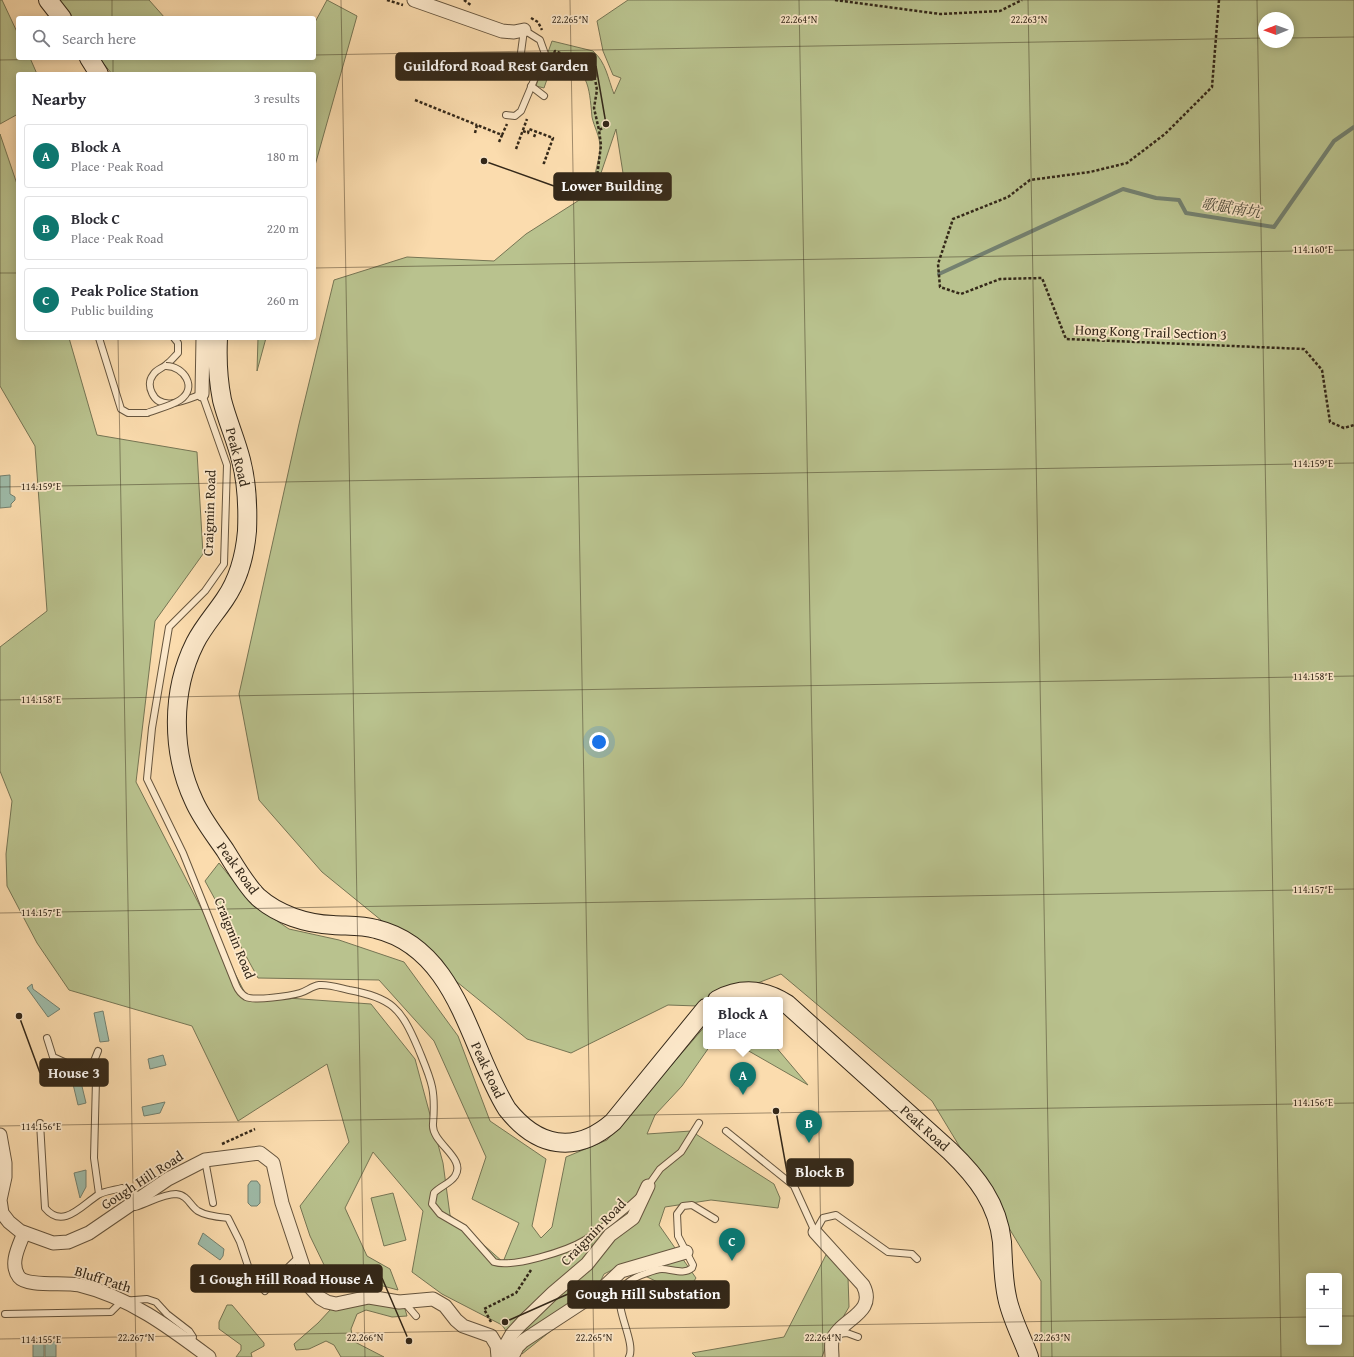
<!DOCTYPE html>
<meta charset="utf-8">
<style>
:root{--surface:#fff;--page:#f2f2f3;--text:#2b2b33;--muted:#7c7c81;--line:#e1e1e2;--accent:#0f766e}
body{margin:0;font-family:"Gentium Book Plus","Noto Serif TC",serif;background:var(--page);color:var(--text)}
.controls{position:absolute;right:12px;bottom:12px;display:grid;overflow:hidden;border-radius:4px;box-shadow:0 2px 10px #0003}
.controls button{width:36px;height:36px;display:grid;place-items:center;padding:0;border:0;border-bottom:1px solid var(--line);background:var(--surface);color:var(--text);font:20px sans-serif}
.compass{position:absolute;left:1258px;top:12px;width:36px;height:36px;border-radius:50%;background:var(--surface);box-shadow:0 2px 10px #0003;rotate:269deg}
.you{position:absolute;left:599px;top:742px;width:14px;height:14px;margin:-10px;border:3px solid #fff;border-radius:50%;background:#1a73e8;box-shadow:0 0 0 6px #1a73e833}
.badge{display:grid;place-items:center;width:26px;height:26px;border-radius:50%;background:var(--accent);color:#fff;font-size:13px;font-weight:700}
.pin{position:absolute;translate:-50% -33px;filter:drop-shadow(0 1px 2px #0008)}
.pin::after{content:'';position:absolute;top:21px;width:14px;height:12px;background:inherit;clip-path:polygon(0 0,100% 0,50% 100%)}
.popup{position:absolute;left:703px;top:997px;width:80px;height:52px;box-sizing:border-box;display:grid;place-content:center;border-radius:4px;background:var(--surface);filter:drop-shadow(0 1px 3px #0005);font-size:13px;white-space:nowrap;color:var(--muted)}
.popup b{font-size:15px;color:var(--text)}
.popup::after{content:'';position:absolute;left:50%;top:100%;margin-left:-8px;border:8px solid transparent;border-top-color:var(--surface)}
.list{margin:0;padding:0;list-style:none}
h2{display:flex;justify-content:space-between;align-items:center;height:52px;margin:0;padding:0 16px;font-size:17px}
h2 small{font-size:13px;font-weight:400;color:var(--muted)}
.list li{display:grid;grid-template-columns:26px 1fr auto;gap:12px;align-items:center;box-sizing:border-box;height:64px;margin:0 8px 8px;padding:0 8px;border:1px solid var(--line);border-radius:4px}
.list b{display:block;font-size:15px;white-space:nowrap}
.list p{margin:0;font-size:13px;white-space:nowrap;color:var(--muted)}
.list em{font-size:13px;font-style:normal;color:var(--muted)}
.icon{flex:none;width:22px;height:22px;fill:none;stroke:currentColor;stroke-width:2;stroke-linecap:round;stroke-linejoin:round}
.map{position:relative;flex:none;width:1354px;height:1357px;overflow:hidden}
.search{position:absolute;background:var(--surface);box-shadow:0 2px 10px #0003;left:16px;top:16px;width:300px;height:44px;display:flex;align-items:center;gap:10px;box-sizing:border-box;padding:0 14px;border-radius:4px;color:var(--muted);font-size:15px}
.panel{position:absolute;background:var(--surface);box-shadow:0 2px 10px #0003;left:16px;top:72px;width:300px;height:268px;border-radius:4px}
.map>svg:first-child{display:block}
.green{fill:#b9c28e;stroke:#767554;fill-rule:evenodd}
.water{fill:#9fbcaa;stroke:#748170}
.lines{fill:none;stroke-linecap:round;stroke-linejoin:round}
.stream{stroke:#748170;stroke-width:4}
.lane-casing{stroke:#66553e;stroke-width:8}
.street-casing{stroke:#66553e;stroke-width:15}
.secondary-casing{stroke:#342819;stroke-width:20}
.path{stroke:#342819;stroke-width:2.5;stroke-dasharray:3 2;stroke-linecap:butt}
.lane{stroke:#fce8ca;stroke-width:6}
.street{stroke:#fce8ca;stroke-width:13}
.secondary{stroke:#fce8ca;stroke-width:18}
.lane-bridge-casing{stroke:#66553e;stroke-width:8;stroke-linecap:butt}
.lane-bridge{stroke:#fce8ca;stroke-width:6}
.ticks{fill:none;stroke:#342819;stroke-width:1;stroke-opacity:0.45}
.labels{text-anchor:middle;stroke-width:3.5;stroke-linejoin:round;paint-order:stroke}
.street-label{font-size:14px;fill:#342819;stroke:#fce8ca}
.water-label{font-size:15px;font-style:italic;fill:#4f4d3d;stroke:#fce8ca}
.ticks-label{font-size:10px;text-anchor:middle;fill:#342819;stroke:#fce8ca;stroke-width:3.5;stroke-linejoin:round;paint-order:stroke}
.leader{fill:none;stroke:#342819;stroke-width:1.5}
.callout-dot{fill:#342819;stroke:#fce8ca;stroke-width:1.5}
.callout{fill:#342819;stroke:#342819;stroke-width:1.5}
.callout-label{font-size:15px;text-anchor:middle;font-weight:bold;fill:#fff}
</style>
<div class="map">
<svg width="1354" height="1357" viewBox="0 0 1354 1357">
<rect width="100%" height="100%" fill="#fbdcae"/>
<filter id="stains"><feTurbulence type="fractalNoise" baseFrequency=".005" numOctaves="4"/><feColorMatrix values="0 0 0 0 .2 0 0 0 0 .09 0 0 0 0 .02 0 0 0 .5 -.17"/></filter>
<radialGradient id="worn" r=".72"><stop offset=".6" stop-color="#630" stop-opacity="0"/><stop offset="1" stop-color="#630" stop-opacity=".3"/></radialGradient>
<g class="green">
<path d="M0,0H2L18,34V58H30L37,74H18V114L0,124Z"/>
<path d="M58,0H149L165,18H71Z"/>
<path d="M327,0L357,16L314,169V74H112L99,58H314V24Z"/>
<path d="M628,0H1354V1357H1041V1281L932,1101L781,974L698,1006L668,1005L571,1053L527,1039L322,872L259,800L239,694L299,424L334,280L407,257L494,261L526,234L595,190C592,176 600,161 600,147C600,136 594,127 592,117C589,85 589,69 555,56L544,88L536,86L552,41L593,51C606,62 608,79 614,94L621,78L613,75L603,51L597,21ZM1264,18H1288V42H1264ZM616,129L623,173L606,183L601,173ZM1309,1276H1339V1342H1309Z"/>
<path d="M0,134L18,187V338H69L97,435L197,452L203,554L155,621L136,782L246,995L371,1004L415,1059L443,1163L450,1215L503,1262L519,1223L472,1199L486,1157L434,1041L379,980L258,978L205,881L219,863L252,904L289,929L339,940L404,962L458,1036L490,1121L546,1159L532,1226L541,1238L552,1227L566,1157L607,1140L706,1025V1046H710L682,1086L655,1115L647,1134L691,1131L774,1184L780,1198L778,1208L711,1200L665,1207L659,1225L696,1278L686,1293L666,1286L622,1265L604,1274L592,1298L522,1354L502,1325L442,1294L412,1272L423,1211L373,1152L345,1208L367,1256L390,1269L398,1290L327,1271L310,1236L300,1206L349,1142L327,1064L238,1121L192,1026L69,990L37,943L7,886L6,854L12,801L0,771V647L47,611L35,446L0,386Z"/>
<path d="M258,338H266L257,371Z"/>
<path d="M740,1046H775L808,1085Z"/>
<path d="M393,1193L406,1240L384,1246L371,1198Z"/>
<path d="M828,1251L848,1277L849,1307L826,1346L822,1357H696L692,1353L784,1337Z"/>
<path d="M370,1299L398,1305L405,1309L407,1316L392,1317L366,1310L357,1314L351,1329L353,1341L384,1357H341L334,1345L326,1341L309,1349L296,1350L294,1344L318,1323L331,1309Z"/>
<path d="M227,1305H232L264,1343V1346L251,1353L252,1357H236L241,1350V1345L219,1329V1322Z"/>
</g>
<g class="water">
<path d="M10,475V494L15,497V500L11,504V507L0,508V476Z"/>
<path d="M32,984L33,989L60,1009L48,1017L27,988Z"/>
<path d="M103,1011L109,1041L100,1042L94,1013Z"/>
<path d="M163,1055L166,1065L150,1069L148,1059Z"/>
<path d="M80,1078L86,1103L78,1105L72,1080Z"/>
<path d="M165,1102L160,1113L144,1116L142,1107Z"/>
<path d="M86,1170V1187L80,1198L74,1173Z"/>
<path d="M251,1181H257L260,1185V1203L257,1206H251L248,1203V1185Z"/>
<path d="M203,1233L224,1249L223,1256L220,1260L198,1244Z"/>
<rect x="33" y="1342" width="11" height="15"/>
<rect x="45" y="1342" width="11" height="15"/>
</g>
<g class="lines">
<path class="stream" d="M939,274L1123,189L1156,198L1179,200L1186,213L1274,227L1334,141L1354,127"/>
<g class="lane-casing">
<g id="lane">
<path d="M531,86L544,96"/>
<path d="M506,115L515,116L521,111L545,54L540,40L524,30L520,60"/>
<path d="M99,338L121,409L128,413H147"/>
<path d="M174,338L178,343V353C174,357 171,361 167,364C162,369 156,369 153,375C149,380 149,387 152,393C161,413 187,399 202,394L227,465L224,564L205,591L169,627L152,728L147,779L183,853L236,985C238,990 241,994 246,997C254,1001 290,996 300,993C307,991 312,986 319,985C329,984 340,988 349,990C392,998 401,1008 418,1048C431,1080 436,1088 433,1124C431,1143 467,1158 455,1176C450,1184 440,1186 434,1193L432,1204L440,1214L464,1228L494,1262C513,1268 567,1251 585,1240C603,1228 622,1213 638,1198"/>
<path d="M47,1038L53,1057L82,1070L96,1080"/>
<path d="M98,1051L92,1066L96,1080L94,1158L99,1194"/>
<path d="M40,1123L45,1208C63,1230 82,1205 98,1195C104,1191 115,1190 122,1188L142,1197"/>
<path d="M726,1131L794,1186L815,1232"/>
<path d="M205,1160L213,1203"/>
<path d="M648,1186L660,1169L681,1152L699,1123"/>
<path d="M135,1207C149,1203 162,1194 176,1194C188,1195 190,1206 198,1211C206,1216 218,1217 228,1218L240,1242L251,1275L265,1291"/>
<path d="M815,1232L823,1218L836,1215L888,1252L912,1254L917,1259"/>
<path d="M277,1278L300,1256"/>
<path d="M404,1302L416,1316"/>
<path d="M5,1314L111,1312L122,1301L147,1299L156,1302L167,1314L189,1331L193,1337L191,1344"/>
<path d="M838,1334L847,1333L858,1337"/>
<path d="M629,1357C635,1346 621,1319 620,1304C618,1285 632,1278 647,1273C652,1271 657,1269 662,1269C672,1269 684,1275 692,1268L693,1265L678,1236L677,1214L683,1206L692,1205L715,1219"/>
</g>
</g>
<g class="street-casing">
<g id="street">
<path d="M414,0L502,31L514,32L524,30"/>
<path d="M202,394L203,338"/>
<path d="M0,1135L5,1163V1177L0,1200L2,1213L9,1222L20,1231L53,1243L68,1242L89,1233L168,1179L205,1160L260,1153L273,1163L282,1203L310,1287L320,1298L327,1302L336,1304L369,1297L399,1302L433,1299L445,1306L456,1320L463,1326L491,1336L497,1346L498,1357"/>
<path d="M815,1232L863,1285C878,1314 839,1319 832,1341C831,1346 832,1352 832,1357"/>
<path d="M24,1233C19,1246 9,1264 19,1277C27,1287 64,1282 79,1285C129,1297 169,1327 209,1357"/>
<path d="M499,1357L512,1334L522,1323L553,1293L587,1264L610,1235L633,1218L648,1186"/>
<path d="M512,1357L517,1347L523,1341L601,1290L621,1271L686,1252"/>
</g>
</g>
<g class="secondary-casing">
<g id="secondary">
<path d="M48,0L62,18"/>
<path d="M89,58L99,74"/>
<path d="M218,338C217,359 218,380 222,400C227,420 236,440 241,460C247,483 248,507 247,531C245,554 238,580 225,599C215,614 203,627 195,643C171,691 171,752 194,801C202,819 214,834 225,850C235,866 245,884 258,897C278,915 307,924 333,925C348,926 362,925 376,929C458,949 469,1048 507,1109C537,1147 575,1155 613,1122L706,1008"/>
<path d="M717,1000C741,987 764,989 787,1004L950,1151C977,1177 998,1204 1002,1242C1003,1260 1003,1279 1007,1297C1011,1318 1022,1337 1029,1357"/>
</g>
</g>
<g class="path">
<path d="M387,0L403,5"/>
<path d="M464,0L472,6"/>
<path d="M835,0L940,14L1000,11L1022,0"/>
<path d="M1219,0L1212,87L1165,134L1127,163L1090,172L1030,180L1008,197L953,219L938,264L940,287L961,294L1000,279L1042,278L1066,339L1304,349L1322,370L1330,422L1344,428L1354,425"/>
<path d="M531,18L538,22L542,30"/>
<path d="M554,53L555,51L570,57L592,74L595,79L597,90L594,108L599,130"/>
<path d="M415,100L477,125"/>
<path d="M523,131L528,133L529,129L553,138L544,163L542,162"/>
<path d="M475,133L477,125L502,135L507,124"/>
<path d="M534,137L536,132"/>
<path d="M499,142L502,135"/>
<path d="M516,149L527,119"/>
<path d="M603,193L597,177L601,145L599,130L608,125L609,120"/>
<path d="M222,1144L255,1129"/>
<path d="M491,1322L484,1309L516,1293L531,1270"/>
</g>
<use href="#lane" class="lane"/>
<use href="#street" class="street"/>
<use href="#secondary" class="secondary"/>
<g class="lane-bridge-casing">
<path id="lane-bridge" d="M147,413C157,409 171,406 180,400C198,388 184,366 166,366"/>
</g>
<use href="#lane-bridge" class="lane-bridge"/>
</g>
<path class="ticks" d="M112,0V18M341,0L365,1357M570,0L594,1357M799,0L823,1357M1028,0L1052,1357M1257,0L1281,1357M1288,38L1354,37M314,55L1264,38M113,58V74M0,60L125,58M314,268L1354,250M0,273H18M118,338L136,1357M0,487L1354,463M0,700L1354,676M0,913L1354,889M0,1126L1354,1103M1339,1316H1354M0,1339L1309,1317"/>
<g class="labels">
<g class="street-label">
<text transform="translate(1151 332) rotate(2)" y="5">Hong Kong Trail Section 3</text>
<text transform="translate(238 457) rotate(76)" y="5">Peak Road</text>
<text transform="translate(209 513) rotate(-88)" y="5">Craigmin Road</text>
<text transform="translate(238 868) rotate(54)" y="5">Peak Road</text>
<text transform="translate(235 938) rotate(68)" y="5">Craigmin Road</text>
<text transform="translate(488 1070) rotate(65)" y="5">Peak Road</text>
<text transform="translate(925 1128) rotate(42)" y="5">Peak Road</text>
<text transform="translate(142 1180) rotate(-33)" y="5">Gough Hill Road</text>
<text transform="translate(593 1232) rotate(-46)" y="5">Craigmin Road</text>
<text transform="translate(103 1279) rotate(18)" y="5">Bluff Path</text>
</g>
<g class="water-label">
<text transform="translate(1231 208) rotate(9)" y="5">歌賦南坑</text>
</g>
</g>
<g class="ticks-label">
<text x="570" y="23">22.265°N</text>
<text x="799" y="23">22.264°N</text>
<text x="1029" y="23">22.263°N</text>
<text x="1313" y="253">114.160°E</text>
<text x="1313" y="467">114.159°E</text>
<text x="41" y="490">114.159°E</text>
<text x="1313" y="680">114.158°E</text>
<text x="41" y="703">114.158°E</text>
<text x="1313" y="893">114.157°E</text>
<text x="41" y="916">114.157°E</text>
<text x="1313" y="1106">114.156°E</text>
<text x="41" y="1130">114.156°E</text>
<text x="136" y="1341">22.267°N</text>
<text x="365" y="1341">22.266°N</text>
<text x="594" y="1341">22.265°N</text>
<text x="823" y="1341">22.264°N</text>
<text x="1052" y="1341">22.263°N</text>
<text x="41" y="1343">114.155°E</text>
</g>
<path class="leader" d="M606 124L596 66M484 161L554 186M19 1016L40 1073M776 1111L787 1172M409 1341L382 1278M505 1322L568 1294"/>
<g class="callout-dot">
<circle cx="606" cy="124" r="4"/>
<circle cx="484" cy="161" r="4"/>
<circle cx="19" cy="1016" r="4"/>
<circle cx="776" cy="1111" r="4"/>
<circle cx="409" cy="1341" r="4"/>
<circle cx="505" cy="1322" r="4"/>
</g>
<g class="callout">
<rect x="396" y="53" width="200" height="27" rx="4"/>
<rect x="554" y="173" width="117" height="27" rx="4"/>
<rect x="40" y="1059" width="68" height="27" rx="4"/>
<rect x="787" y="1159" width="66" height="27" rx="4"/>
<rect x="191" y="1265" width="191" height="27" rx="4"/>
<rect x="568" y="1281" width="161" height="27" rx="4"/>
</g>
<g class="callout-label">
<text x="496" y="71">Guildford Road Rest Garden</text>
<text x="612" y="191">Lower Building</text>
<text x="74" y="1078">House 3</text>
<text x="820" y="1177">Block B</text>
<text x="286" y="1284">1 Gough Hill Road House A</text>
<text x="648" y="1299">Gough Hill Substation</text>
</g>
<rect width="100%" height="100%" filter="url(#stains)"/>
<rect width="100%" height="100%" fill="url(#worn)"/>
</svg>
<div class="controls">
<button>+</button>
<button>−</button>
</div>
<svg class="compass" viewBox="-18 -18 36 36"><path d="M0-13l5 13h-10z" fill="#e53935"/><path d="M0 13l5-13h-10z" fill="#7c7c81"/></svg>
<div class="you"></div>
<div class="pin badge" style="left:743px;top:1095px">A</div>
<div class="popup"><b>Block A</b>Place</div>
<div class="pin badge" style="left:809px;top:1143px">B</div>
<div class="pin badge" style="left:732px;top:1261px">C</div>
<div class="search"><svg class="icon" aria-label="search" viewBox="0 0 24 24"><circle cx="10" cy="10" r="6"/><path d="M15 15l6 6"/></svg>Search here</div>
<section class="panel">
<h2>Nearby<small>3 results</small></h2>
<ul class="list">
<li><span class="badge">A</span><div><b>Block A</b><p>Place · Peak Road</p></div><em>180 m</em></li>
<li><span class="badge">B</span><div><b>Block C</b><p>Place · Peak Road</p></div><em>220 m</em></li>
<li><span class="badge">C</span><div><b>Peak Police Station</b><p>Public building</p></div><em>260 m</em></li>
</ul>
</section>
</div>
